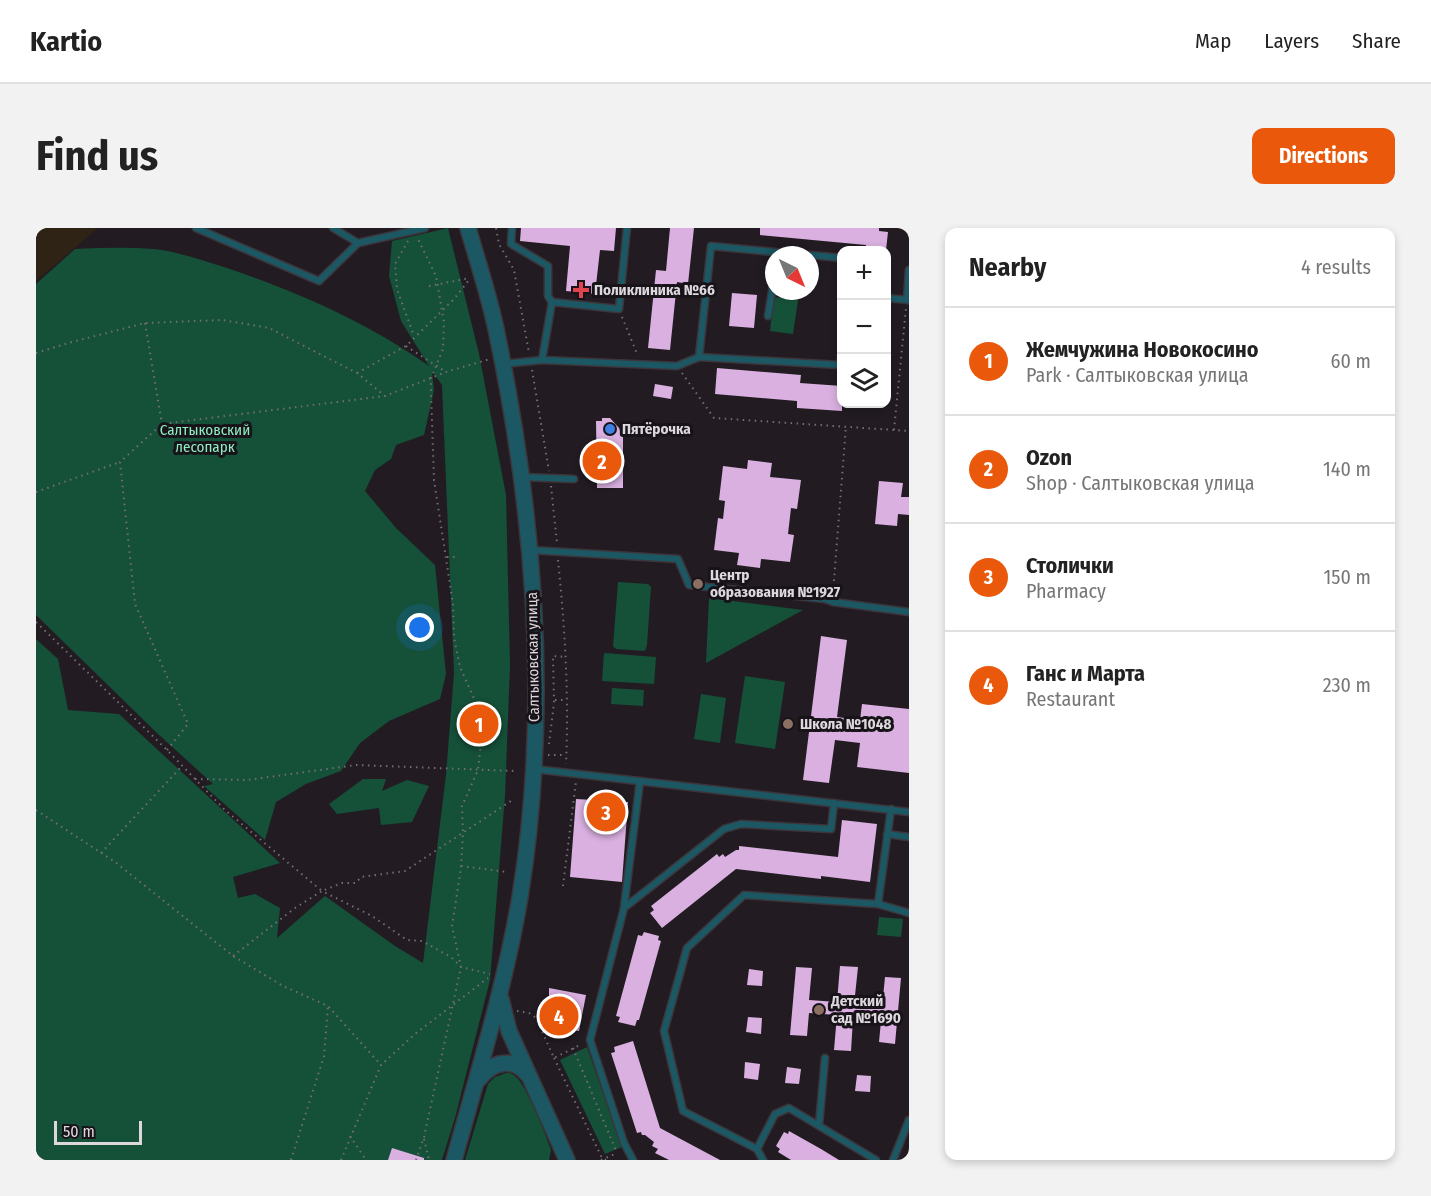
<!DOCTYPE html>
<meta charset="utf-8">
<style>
:root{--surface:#fff;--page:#f2f2f2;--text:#222;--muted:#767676;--line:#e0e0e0;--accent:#ea580c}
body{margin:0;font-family:"Fira Sans Condensed",sans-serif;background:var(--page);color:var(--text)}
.controls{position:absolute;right:18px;top:18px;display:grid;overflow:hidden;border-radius:12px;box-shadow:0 3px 9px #0003}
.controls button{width:54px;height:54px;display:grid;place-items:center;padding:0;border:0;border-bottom:2px solid var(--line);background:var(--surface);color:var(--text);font:30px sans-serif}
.compass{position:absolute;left:729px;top:18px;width:54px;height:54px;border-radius:50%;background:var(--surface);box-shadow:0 3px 9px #0003;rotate:137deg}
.scale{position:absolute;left:18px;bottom:15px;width:88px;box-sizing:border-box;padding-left:6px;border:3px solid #dcd8dc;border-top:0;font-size:16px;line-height:21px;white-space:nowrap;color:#dcd8dc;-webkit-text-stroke:4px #181319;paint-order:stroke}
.you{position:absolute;left:384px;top:400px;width:21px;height:21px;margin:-15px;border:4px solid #fff;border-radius:50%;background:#1a73e8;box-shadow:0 0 0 9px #1a73e833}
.badge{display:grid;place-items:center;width:39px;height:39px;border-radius:50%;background:var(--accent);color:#fff;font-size:20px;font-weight:700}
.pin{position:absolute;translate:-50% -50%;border:3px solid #fff;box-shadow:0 2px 6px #0006}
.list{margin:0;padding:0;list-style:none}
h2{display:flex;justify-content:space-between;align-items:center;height:78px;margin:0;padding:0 24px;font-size:26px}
h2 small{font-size:20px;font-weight:400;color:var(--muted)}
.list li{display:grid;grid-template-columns:39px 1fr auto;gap:18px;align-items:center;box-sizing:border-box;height:108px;padding:0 24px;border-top:2px solid var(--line)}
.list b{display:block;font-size:22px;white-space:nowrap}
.list p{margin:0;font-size:20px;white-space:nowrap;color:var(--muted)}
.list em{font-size:20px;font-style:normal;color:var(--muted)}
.icon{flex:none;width:33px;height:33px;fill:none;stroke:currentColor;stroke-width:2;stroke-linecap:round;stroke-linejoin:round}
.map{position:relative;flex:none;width:873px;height:932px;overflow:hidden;border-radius:12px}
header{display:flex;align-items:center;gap:36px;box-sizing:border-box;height:84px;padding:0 30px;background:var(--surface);border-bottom:2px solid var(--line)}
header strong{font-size:28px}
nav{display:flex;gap:33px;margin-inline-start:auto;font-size:21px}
.intro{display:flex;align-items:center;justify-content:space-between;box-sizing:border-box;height:144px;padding:0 36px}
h1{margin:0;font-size:42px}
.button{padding:15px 27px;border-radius:12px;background:var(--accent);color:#fff;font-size:21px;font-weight:700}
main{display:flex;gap:36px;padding:0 36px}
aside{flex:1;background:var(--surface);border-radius:12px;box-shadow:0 3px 9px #0003}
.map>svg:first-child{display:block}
.industrial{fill:#2f2315}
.green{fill:#155039}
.building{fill:#d9b0e0}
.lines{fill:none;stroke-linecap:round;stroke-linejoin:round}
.service-casing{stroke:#3c363c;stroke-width:9}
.tertiary-casing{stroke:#3c363c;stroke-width:18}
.path{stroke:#746f74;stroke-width:2;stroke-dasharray:1.5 4.5;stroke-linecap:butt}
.service{stroke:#1b5863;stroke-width:6}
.tertiary{stroke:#1b5863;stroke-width:15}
.health-dot{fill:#e0444e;stroke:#181319;stroke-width:2}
.shop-dot{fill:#3f7fe0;stroke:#181319;stroke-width:2}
.education-dot{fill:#8d6e63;stroke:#181319;stroke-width:2}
.labels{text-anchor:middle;stroke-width:6;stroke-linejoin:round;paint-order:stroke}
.poi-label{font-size:15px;font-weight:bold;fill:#dcd8dc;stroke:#181319;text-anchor:start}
.park-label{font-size:15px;fill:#8eedc1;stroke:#181319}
.street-label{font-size:15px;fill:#dcd8dc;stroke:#181319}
</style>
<header>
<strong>Kartio</strong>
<nav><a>Map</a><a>Layers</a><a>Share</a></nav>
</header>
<div class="intro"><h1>Find us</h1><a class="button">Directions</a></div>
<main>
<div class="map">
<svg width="873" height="932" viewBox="0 0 873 932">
<rect width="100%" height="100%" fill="#221c22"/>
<path class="industrial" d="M0,0H62L0,53Z"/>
<g class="green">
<path d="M412,0L443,126L470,267L474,437L469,568L454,752L419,890L406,932H0V411L22,431L32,482L83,486L244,635L197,649L202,670L219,666L244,680L241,710L289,668L359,718L387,735L410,547L418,445L406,157L396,143L398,162L388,207L360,217L355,231L339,242L329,263L360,300L399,337L410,446L404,471L353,493L324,515L305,543L270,556L240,574L229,612L168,558L177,556L121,505L0,387V56L39,21C65,20 91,19 117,21C140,23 165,32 188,39C259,63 331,94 393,138L365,93L353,48L356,13Z"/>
<path d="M738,69L762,72L757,106L734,103Z"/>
<path d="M582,354L612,356L615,359L611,417L609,423L580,421L577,418Z"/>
<path d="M673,370L767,382L670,435Z"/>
<path d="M568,425L620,429L618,456L566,453Z"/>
<path d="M709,448L749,454L739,521L699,515Z"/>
<path d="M576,460L608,462L607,478L575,476Z"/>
<path d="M665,466L690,470L684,515L658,511Z"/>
<path d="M327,551H350L346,563L371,552L393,558L376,594L345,597L343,580L301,586L293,576Z"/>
<path d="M843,689L867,691L865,709L841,707Z"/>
<path d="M551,819L586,919L569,926L524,832Z"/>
<path d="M470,845C474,845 475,845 479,848C490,856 510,907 515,922L513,932H429L452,856L459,849Z"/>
</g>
<g class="building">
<path d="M485,0H580L578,23L564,22L559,66L530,63L534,18L484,13Z"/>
<path d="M634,0H658L652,56L641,54L634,122L612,120L620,42L630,43Z"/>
<path d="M724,0H843V3L852,4L850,22H830V17L724,7Z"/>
<path d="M696,65L721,67L718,100L693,98Z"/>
<path d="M681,140L765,147L764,155L806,158V183L761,180V173L679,166Z"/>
<path d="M619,156L637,159L635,171L617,168Z"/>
<path d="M566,190H574L583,200L587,209V260H561L560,193H566Z"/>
<path d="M712,232L736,235L734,249L765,252L761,281L755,280L752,306L758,307L754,334L725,331L724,340L701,337L703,325L678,322L682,290L687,291L689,273L683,272L687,238L711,241Z"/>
<path d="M843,253L867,255L865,269H873V287L862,286L861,298L839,296Z"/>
<path d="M785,408L811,412L801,489L824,492L826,476L873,481V545L821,539L824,515L799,512L793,555L767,552Z"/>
<path d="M540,571L592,574L586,654L534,649Z"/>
<path d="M806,592L841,596L834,654L785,648V651L700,641L626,700L614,685L618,682L615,678L681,626L683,629L687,626L689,629L700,622H703V618L802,629Z"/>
<path d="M608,704L623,708L622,712L625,713L603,792H601L599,798L582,794L584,789L580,788L602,707L606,708Z"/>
<path d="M804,738L822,739L818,777L846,780L849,749L865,750L859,816L843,814L845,793L817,791L815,823L798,822L801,787L773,785L771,808L754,807L760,739L776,740L773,772L801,774Z"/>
<path d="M713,741L727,743L726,758L711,757Z"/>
<path d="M513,760L550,767L543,803L534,802L522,797L513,785Z"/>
<path d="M712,789L726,790L725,806L710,804Z"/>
<path d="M597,813L624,900L684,932H633L619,925L622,921L616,918L618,914L609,907H606L605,904L601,905L575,825L579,824L578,819Z"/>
<path d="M709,834L724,836L722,852L708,850Z"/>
<path d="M751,839L765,841L763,856L749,855Z"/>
<path d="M821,847L835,848L834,864L819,863Z"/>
<path d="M753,903L785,921L803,932H755L742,924L744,921L740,918L748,904L752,906Z"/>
<path d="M356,920L388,930V932H352Z"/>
</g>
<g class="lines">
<g class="service-casing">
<g id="service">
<path d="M160,0L283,53L322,15"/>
<path d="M297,0L322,15L389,0"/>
<path d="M476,0L475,16L512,38V68L516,74"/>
<path d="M774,27L806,30"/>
<path d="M850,70L873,72"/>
<path d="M871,72L873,42"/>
<path d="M732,88L738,51"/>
<path d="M663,129L675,18L769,27"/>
<path d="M506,132L516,74L583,81L591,0"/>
<path d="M468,136L506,132L641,138L663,129L804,137L806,124"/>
<path d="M486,249L538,251"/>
<path d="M494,322L642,331L653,357L789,371L797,374L873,384"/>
<path d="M498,541L873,584"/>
<path d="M851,606L873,609"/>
<path d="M842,676L855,581"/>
<path d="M588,679L604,553"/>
<path d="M783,897L789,830"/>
<path d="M721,921L739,886L753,880L840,932"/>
<path d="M597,932L588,915L554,812L588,680L688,601L705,596L795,601L798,575"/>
<path d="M727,932L721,921L647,883L628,803L651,720L708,667L842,676L873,685"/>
<path d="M857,932L873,892"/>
</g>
</g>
<g class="tertiary-casing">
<g id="tertiary">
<path d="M465,771L473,803L531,932"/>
<path d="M443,851C456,834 477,828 492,847"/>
<path d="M418,932C442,845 469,758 484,669C514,483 499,289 461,106C454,70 442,35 432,0"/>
</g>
</g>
<g class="path">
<path d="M460,0L463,16L478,42L493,125"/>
<path d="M372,13L359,36L361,61L378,108"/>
<path d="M393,58L434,50"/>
<path d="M586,89L602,128"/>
<path d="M109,95L126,196"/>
<path d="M370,118L410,144"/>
<path d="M0,125L36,114L109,95L186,92L233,100L321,145L349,168"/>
<path d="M496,142L513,243"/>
<path d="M321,145L370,118L418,71L433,52"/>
<path d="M646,145L678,190L873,203"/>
<path d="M858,202L870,80"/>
<path d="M515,258L521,315"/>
<path d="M0,264L84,234"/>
<path d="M411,329H420"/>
<path d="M522,332C529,400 533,468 530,536"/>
<path d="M797,365L810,198"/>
<path d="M0,394L131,522L189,582L286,663L306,655H320L325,649L369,643L478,571"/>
<path d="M519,472H531"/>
<path d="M513,516L518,475L517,428L530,429"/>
<path d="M131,522L152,496L99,376L84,234L126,196L349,168L410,144L454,131"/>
<path d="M512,527H530"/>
<path d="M159,551L211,552L320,537L480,543"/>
<path d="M0,582L79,634L197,728L247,758L292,778L345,837"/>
<path d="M65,625L146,538"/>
<path d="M425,638L471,644"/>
<path d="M527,658L540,553"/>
<path d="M197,728L259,680L286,663L336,688L371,712L386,713L415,729L425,739L454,746"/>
<path d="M481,783L493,785L500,790L518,830L546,816"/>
<path d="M537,820L581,925"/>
<path d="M518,830L566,930L570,932"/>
<path d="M314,908L330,932"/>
<path d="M388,911L393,932"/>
<path d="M255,932L288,828L292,778"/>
<path d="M305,932L345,837L379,806L452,750"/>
<path d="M380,932L388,909L425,739L416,698L425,640L427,605L426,578L442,542L446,506L440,475L424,439L418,410L417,376L398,252L395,164V150L407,121L408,94L400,48L382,11"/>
<path d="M565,932L581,925"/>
</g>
<use href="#service" class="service"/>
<use href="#tertiary" class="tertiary"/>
</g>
<path class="health-dot" d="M542 53h6v6h6v6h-6v6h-6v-6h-6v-6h6z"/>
<circle class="shop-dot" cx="574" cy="201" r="6"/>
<g class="education-dot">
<circle cx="662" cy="356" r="6"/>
<circle cx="752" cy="496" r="6"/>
<circle cx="783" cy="782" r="6"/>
</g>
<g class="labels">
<g class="poi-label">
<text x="558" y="67">Поликлиника №66</text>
<text x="586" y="206">Пятёрочка</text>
<text x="674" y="352">Центр<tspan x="674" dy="17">образования №1927</tspan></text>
<text x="764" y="501">Школа №1048</text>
<text x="795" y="778">Детский<tspan x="795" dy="17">сад №1690</tspan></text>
</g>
<g class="park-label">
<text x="169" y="207">Салтыковский<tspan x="169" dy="17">лесопарк</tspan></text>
</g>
<g class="street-label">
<text transform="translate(497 429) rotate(-91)" y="5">Салтыковская улица</text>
</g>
</g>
</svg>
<div class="controls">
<button>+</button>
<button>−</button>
<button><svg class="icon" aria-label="layers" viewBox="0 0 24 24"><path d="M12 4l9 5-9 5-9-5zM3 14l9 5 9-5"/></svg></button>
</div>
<svg class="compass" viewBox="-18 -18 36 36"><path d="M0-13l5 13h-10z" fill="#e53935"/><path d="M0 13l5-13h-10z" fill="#767676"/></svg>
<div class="scale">50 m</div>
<div class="you"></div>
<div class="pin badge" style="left:443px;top:496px">1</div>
<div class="pin badge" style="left:566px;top:233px">2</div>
<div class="pin badge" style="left:570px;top:584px">3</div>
<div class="pin badge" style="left:523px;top:788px">4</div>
</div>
<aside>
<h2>Nearby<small>4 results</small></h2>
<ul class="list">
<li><span class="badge">1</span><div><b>Жемчужина Новокосино</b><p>Park · Салтыковская улица</p></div><em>60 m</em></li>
<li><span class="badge">2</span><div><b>Ozon</b><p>Shop · Салтыковская улица</p></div><em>140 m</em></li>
<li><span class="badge">3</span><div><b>Столички</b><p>Pharmacy</p></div><em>150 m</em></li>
<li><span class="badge">4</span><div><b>Ганс и Марта</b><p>Restaurant</p></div><em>230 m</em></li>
</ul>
</aside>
</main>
